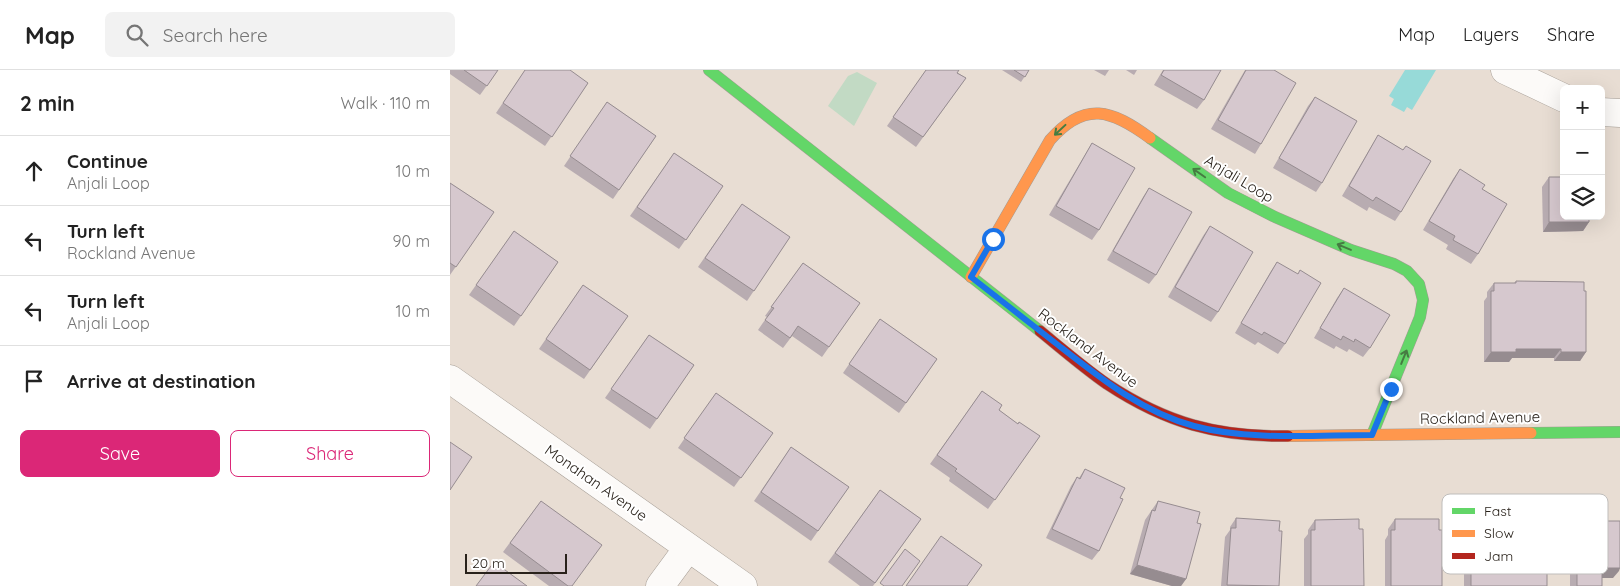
<!DOCTYPE html>
<meta charset="utf-8">
<style>
:root{--surface:#fff;--page:#f2f2f2;--text:#222;--muted:#767676;--line:#e0e0e0;--accent:#db2777}
body{margin:0;font-family:Quicksand,sans-serif;background:var(--page);color:var(--text)}
.controls{position:absolute;right:15px;top:15px;display:grid;overflow:hidden;border-radius:8px;box-shadow:0 5px 20px #0002}
.controls button{width:45px;height:45px;display:grid;place-items:center;padding:0;border:0;border-bottom:1px solid var(--line);background:var(--surface);color:var(--text);font:25px sans-serif}
.scale{position:absolute;left:15px;bottom:12px;width:102px;box-sizing:border-box;padding-left:5px;border:2px solid #29221b;border-top:0;font-size:14px;line-height:18px;white-space:nowrap;color:#29221b;-webkit-text-stroke:4px #fff;paint-order:stroke}
.stop{position:absolute;width:15px;height:15px;margin:-11px;border:4px solid #1a73e8;border-radius:50%;background:#fff}
.stop.end{background:#1a73e8;border-color:#fff;box-shadow:0 1px 5px #0008}
.list{margin:0;padding:0;list-style:none}
h2{display:flex;justify-content:space-between;align-items:center;height:65px;margin:0;padding:0 20px;font-size:21px}
h2 small{font-size:16px;font-weight:400;color:var(--muted)}
.list li{display:grid;grid-template-columns:32px 1fr auto;gap:15px;align-items:center;box-sizing:border-box;height:70px;padding:0 20px;border-top:1px solid var(--line)}
.list b{display:block;font-size:19px;white-space:nowrap}
.list p{margin:0;font-size:16px;white-space:nowrap;color:var(--muted)}
.list em{font-size:16px;font-style:normal;color:var(--muted)}
.actions{display:flex;gap:10px;padding:15px 20px}
.actions a{flex:1;padding:11px 0;border:1px solid var(--accent);border-radius:8px;text-align:center;font-size:18px;color:var(--accent)}
.actions .main{background:var(--accent);color:#fff}
.icon{flex:none;width:28px;height:28px;fill:none;stroke:currentColor;stroke-width:2;stroke-linecap:round;stroke-linejoin:round}
.map{position:relative;flex:none;width:1170px;height:516px;overflow:hidden}
header{display:flex;align-items:center;gap:30px;box-sizing:border-box;height:70px;padding:0 25px;background:var(--surface);border-bottom:1px solid var(--line)}
header strong{font-size:24px}
nav{display:flex;gap:28px;margin-inline-start:auto;font-size:18px}
.search{width:350px;height:45px;background:var(--page);display:flex;align-items:center;gap:12px;box-sizing:border-box;padding:0 18px;border-radius:8px;color:var(--muted);font-size:19px}
main{display:flex}
aside{flex:1;background:var(--surface)}
.map>svg:first-child{display:block}
.green{fill:#c2dac4}
.water{fill:#97dad8}
.lines{fill:none;stroke-linecap:round;stroke-linejoin:round}
.street-casing{stroke:#a49c94;stroke-width:29}
.fast-casing{stroke:#a49c94;stroke-width:12}
.slow-casing{stroke:#a49c94;stroke-width:12}
.jam-casing{stroke:#a49c94;stroke-width:12}
.street{stroke:#fcfaf8;stroke-width:28}
.fast{stroke:#63d668;stroke-width:11}
.slow{stroke:#ff974d;stroke-width:11}
.jam{stroke:#b3261e;stroke-width:11}
.wall{fill:#b8acb1}
.shaded-wall{fill:#968c90}
.building{fill:#d6c8ce;stroke:#968c90}
.oneway{stroke:#467c42}
.route{stroke:#1a73e8;stroke-width:6}
.labels{text-anchor:middle;stroke-width:4;stroke-linejoin:round;paint-order:stroke}
.street-label{font-size:15px;fill:#29221b;stroke:#fff}
.key{fill:#fff;stroke:#bfbdbb;stroke-width:1}
.key-label{font-size:14px;fill:#29221b}
</style>
<header>
<strong>Map</strong>
<div class="search"><svg class="icon" aria-label="search" viewBox="0 0 24 24"><circle cx="10" cy="10" r="6"/><path d="M15 15l6 6"/></svg>Search here</div>
<nav><a>Map</a><a>Layers</a><a>Share</a></nav>
</header>
<main>
<aside>
<h2>2 min<small>Walk · 110 m</small></h2>
<ul class="list">
<li><svg class="icon" aria-label="ahead" viewBox="0 0 24 24"><path d="M12 20V5M6 11l6-6 6 6"/></svg><div><b>Continue</b><p>Anjali Loop</p></div><em>10 m</em></li>
<li><svg class="icon" aria-label="left" viewBox="0 0 24 24"><path d="M17 20v-9H6M10 6l-5 5 5 5"/></svg><div><b>Turn left</b><p>Rockland Avenue</p></div><em>90 m</em></li>
<li><svg class="icon" aria-label="left" viewBox="0 0 24 24"><path d="M17 20v-9H6M10 6l-5 5 5 5"/></svg><div><b>Turn left</b><p>Anjali Loop</p></div><em>10 m</em></li>
<li><svg class="icon" aria-label="arrive" viewBox="0 0 24 24"><path d="M6 21V4h12l-3 4 3 4H6"/></svg><div><b>Arrive at destination</b></div></li>
</ul>
<div class="actions"><a class="main">Save</a><a>Share</a></div>
</aside>
<div class="map">
<svg width="1170" height="516" viewBox="0 0 1170 516">
<rect width="100%" height="100%" fill="#e8ddd3"/>
<path class="green" d="M407,2L427,13L404,56L378,36L398,6Z"/>
<path class="water" d="M955,0H986L962,40L957,37L954,42L941,35L944,29L939,26Z"/>
<g class="lines">
<g class="street-casing">
<g id="street">
<path d="M1055,0L1114,28"/>
<path d="M1151,42L1170,43"/>
<path d="M0,309L293,516"/>
<path d="M210,516L238,478"/>
</g>
</g>
<g class="fast-casing">
<g id="fast">
<path d="M259,0L590,261"/>
<path d="M700,68L778,123L825,147L901,180L944,194L957,201L969,214L973,230L970,247L922,365"/>
<path d="M1081,363L1170,362"/>
</g>
</g>
<g class="slow-casing">
<g id="slow">
<path d="M521,207L600,70C635,30 662,40 700,68"/>
<path d="M838,366L1081,363"/>
</g>
</g>
<g class="jam-casing">
<path id="jam" d="M590,261C612,279 634,298 657,314C716,353 767,367 838,366"/>
</g>
<use href="#street" class="street"/>
<use href="#fast" class="fast"/>
<use href="#slow" class="slow"/>
<use href="#jam" class="jam"/>
</g>
<g class="wall">
<path d="M0,0H48L30,25L0,4Z"/>
<path d="M75,0L138,13L95,76L46,43Z"/>
<path d="M476,0L508,3L516,8L466,77L437,56Z"/>
<path d="M552,0H579L571,12Z"/>
<path d="M644,0H659L655,6Z"/>
<path d="M676,0H687L684,5Z"/>
<path d="M713,0H771L754,30L747,39L704,15Z"/>
<path d="M795,0H824L811,74L805,84L761,59Z"/>
<path d="M865,27L872,113L866,122L823,98L858,36Z"/>
<path d="M157,32L206,66L163,129L114,96Z"/>
<path d="M928,65L953,80L956,76L951,142L945,151L919,137L917,141L892,126L922,75Z"/>
<path d="M642,73L649,160L642,170L599,145L636,83Z"/>
<path d="M224,83L273,116L229,179L180,146Z"/>
<path d="M1010,99L1032,119L1028,184L1021,194L996,179L998,175L973,160L1003,109Z"/>
<path d="M1099,107L1139,152L1133,161L1093,162L1092,117Z"/>
<path d="M0,113L44,142L0,205Z"/>
<path d="M699,118L706,205L699,214L657,190L693,127Z"/>
<path d="M292,134L340,167L297,231L248,197Z"/>
<path d="M760,156L768,242L761,252L718,227L753,166Z"/>
<path d="M64,161L108,192L64,256L19,225Z"/>
<path d="M827,192L835,274L828,284L808,272L805,275L785,263L821,201Z"/>
<path d="M353,193L410,233L372,287L342,266L333,278L308,260L317,247L315,246Z"/>
<path d="M1066,211L1136,282L1130,291H1104V288H1062L1059,292H1034V231L1037,227V222L1044,213H1064Z"/>
<path d="M133,215L178,246L134,309L89,279Z"/>
<path d="M894,218L920,278L913,287L899,279L897,282L886,276L884,279L864,268L887,228Z"/>
<path d="M430,249L487,289L449,343L393,303Z"/>
<path d="M199,265L244,295L200,359L155,328Z"/>
<path d="M532,321L549,340L568,354L590,366L538,439L499,411L500,408L480,394Z"/>
<path d="M266,323L323,363L284,417L228,378Z"/>
<path d="M341,377L399,417L361,471L304,431Z"/>
<path d="M635,399L670,428L649,481L642,490L596,468L621,416L627,407L629,408Z"/>
<path d="M430,420L471,449L423,516H410L378,492Z"/>
<path d="M91,431L122,516H99L53,482Z"/>
<path d="M708,431L747,453L736,509L731,516H722L680,504L695,450Z"/>
<path d="M786,448L829,461V516H771L775,467L780,460V457Z"/>
<path d="M945,449L989,460L992,516H935V470L938,465V459Z"/>
<path d="M1021,449L1097,516H1014V459Z"/>
<path d="M1127,449L1152,451L1163,508H1152V516H1120V458Z"/>
<path d="M865,450L909,459L914,516H854V469L858,464V460Z"/>
</g>
<g class="shaded-wall">
<path d="M1099,152H1139L1133,161L1093,162Z"/>
<path d="M1066,279H1111L1104,288H1062L1059,292H1034L1041,282Z"/>
<path d="M1111,282H1136L1130,291H1104Z"/>
<path d="M687,495L736,509L731,516H722L680,504Z"/>
<path d="M1152,498H1170L1169,501L1163,508H1146Z"/>
</g>
<g class="building">
<path d="M14,0H48L37,16Z"/>
<path d="M75,0H120L138,13L102,67L53,33Z"/>
<path d="M476,0H509L507,3L516,8L473,67L443,47Z"/>
<path d="M564,0H579L575,7Z"/>
<path d="M714,0H771L754,30L711,5Z"/>
<path d="M796,0H824L846,13L811,74L768,50Z"/>
<path d="M865,27L907,51L872,113L829,88Z"/>
<path d="M157,32L206,66L169,120L120,86Z"/>
<path d="M928,65L953,80L956,76L981,91L951,142L926,127L923,131L899,116Z"/>
<path d="M642,73L685,98L649,160L606,136Z"/>
<path d="M224,83L273,116L236,170L187,137Z"/>
<path d="M1010,99L1035,115L1032,119L1057,134L1028,184L1003,170L1005,166L979,151Z"/>
<path d="M1099,107H1114V146H1139V152H1099Z"/>
<path d="M0,113L44,142L6,197L0,193Z"/>
<path d="M699,118L742,142L706,205L663,181Z"/>
<path d="M292,134L340,167L304,221L255,188Z"/>
<path d="M760,156L803,182L768,242L725,217Z"/>
<path d="M64,161L108,192L71,246L26,215Z"/>
<path d="M827,192L848,204L850,200L871,213L835,274L814,262L812,265L791,253Z"/>
<path d="M353,193L410,233L379,277L348,256L340,268L315,250L324,238L321,237Z"/>
<path d="M1066,211L1134,212V221H1136V282H1111V279H1066V282H1041V221H1044V213H1066Z"/>
<path d="M133,215L178,246L140,300L96,269Z"/>
<path d="M894,218L940,245L920,278L905,269L904,272L893,266L891,270L870,258Z"/>
<path d="M430,249L487,289L456,333L399,294Z"/>
<path d="M199,265L244,295L207,349L161,319Z"/>
<path d="M532,321L552,335L549,340L568,354L569,352L590,366L545,430L505,401L507,399L487,385Z"/>
<path d="M266,323L323,363L291,408L234,368Z"/>
<path d="M0,372L22,387L0,420Z"/>
<path d="M341,377L399,417L368,461L311,422Z"/>
<path d="M635,399L675,418L670,428L673,429L649,481L602,459L627,407L630,409Z"/>
<path d="M430,420L471,449L425,513L385,483Z"/>
<path d="M91,431L152,475L122,516H118L60,473Z"/>
<path d="M708,431L750,442L747,453L751,454L736,509L687,495L702,440L705,441Z"/>
<path d="M786,448L830,451L829,461H832L829,516L777,515L781,458H786Z"/>
<path d="M1152,448V451H1170V498H1152V516H1127V449Z"/>
<path d="M909,449V459H913L914,516H861V460H865V450Z"/>
<path d="M945,449H989V460H992V516H941V460H945Z"/>
<rect x="1021" y="449" width="76" height="67"/>
<path d="M491,466L532,495L517,516H456Z"/>
<path d="M455,479L470,491L452,516H434L430,513Z"/>
<path d="M44,492L77,516H26Z"/>
</g>
<defs><path id="oneway-shaft" d="M-6 0H5M1.5-3L5.5 0L1.5 3" fill="none" stroke-width="1.6" stroke-linecap="round" stroke-linejoin="round" transform="scale(1.25)"/></defs>
<g class="oneway">
<use href="#oneway-shaft" transform="translate(610 60) rotate(137)"/>
<use href="#oneway-shaft" transform="translate(749 103) rotate(-145)"/>
<use href="#oneway-shaft" transform="translate(894 177) rotate(-157)"/>
<use href="#oneway-shaft" transform="translate(954 287) rotate(-68)"/>
</g>
<g class="lines">
<path class="route" d="M543,169L521,207C550,230 579,252 608,275C650,308 692,342 744,356C799,371 866,365 922,365L941,319"/>
</g>
<g class="labels">
<g class="street-label">
<text transform="translate(789 109) rotate(31)" y="5">Anjali Loop</text>
<text transform="translate(638 278) rotate(37)" y="5">Rockland Avenue</text>
<text transform="translate(1030 348) rotate(-1)" y="5">Rockland Avenue</text>
<text transform="translate(146 413) rotate(35)" y="5">Monahan Avenue</text>
</g>
</g>
<rect x="992" y="424" width="166" height="80" rx="8" class="key"/>
<rect x="1002" y="438" width="23" height="6" fill="#63d668"/>
<rect x="1002" y="460" width="23" height="7" fill="#ff974d"/>
<rect x="1002" y="483" width="23" height="6" fill="#b3261e"/>
<g class="key-label">
<text x="1034" y="446">Fast</text>
<text x="1034" y="468">Slow</text>
<text x="1034" y="491">Jam</text>
</g>
</svg>
<div class="controls">
<button>+</button>
<button>−</button>
<button><svg class="icon" aria-label="layers" viewBox="0 0 24 24"><path d="M12 4l9 5-9 5-9-5zM3 14l9 5 9-5"/></svg></button>
</div>
<div class="scale">20 m</div>
<div class="stop" style="left:543px;top:169px"></div>
<div class="stop end" style="left:941px;top:319px"></div>
</div>
</main>
